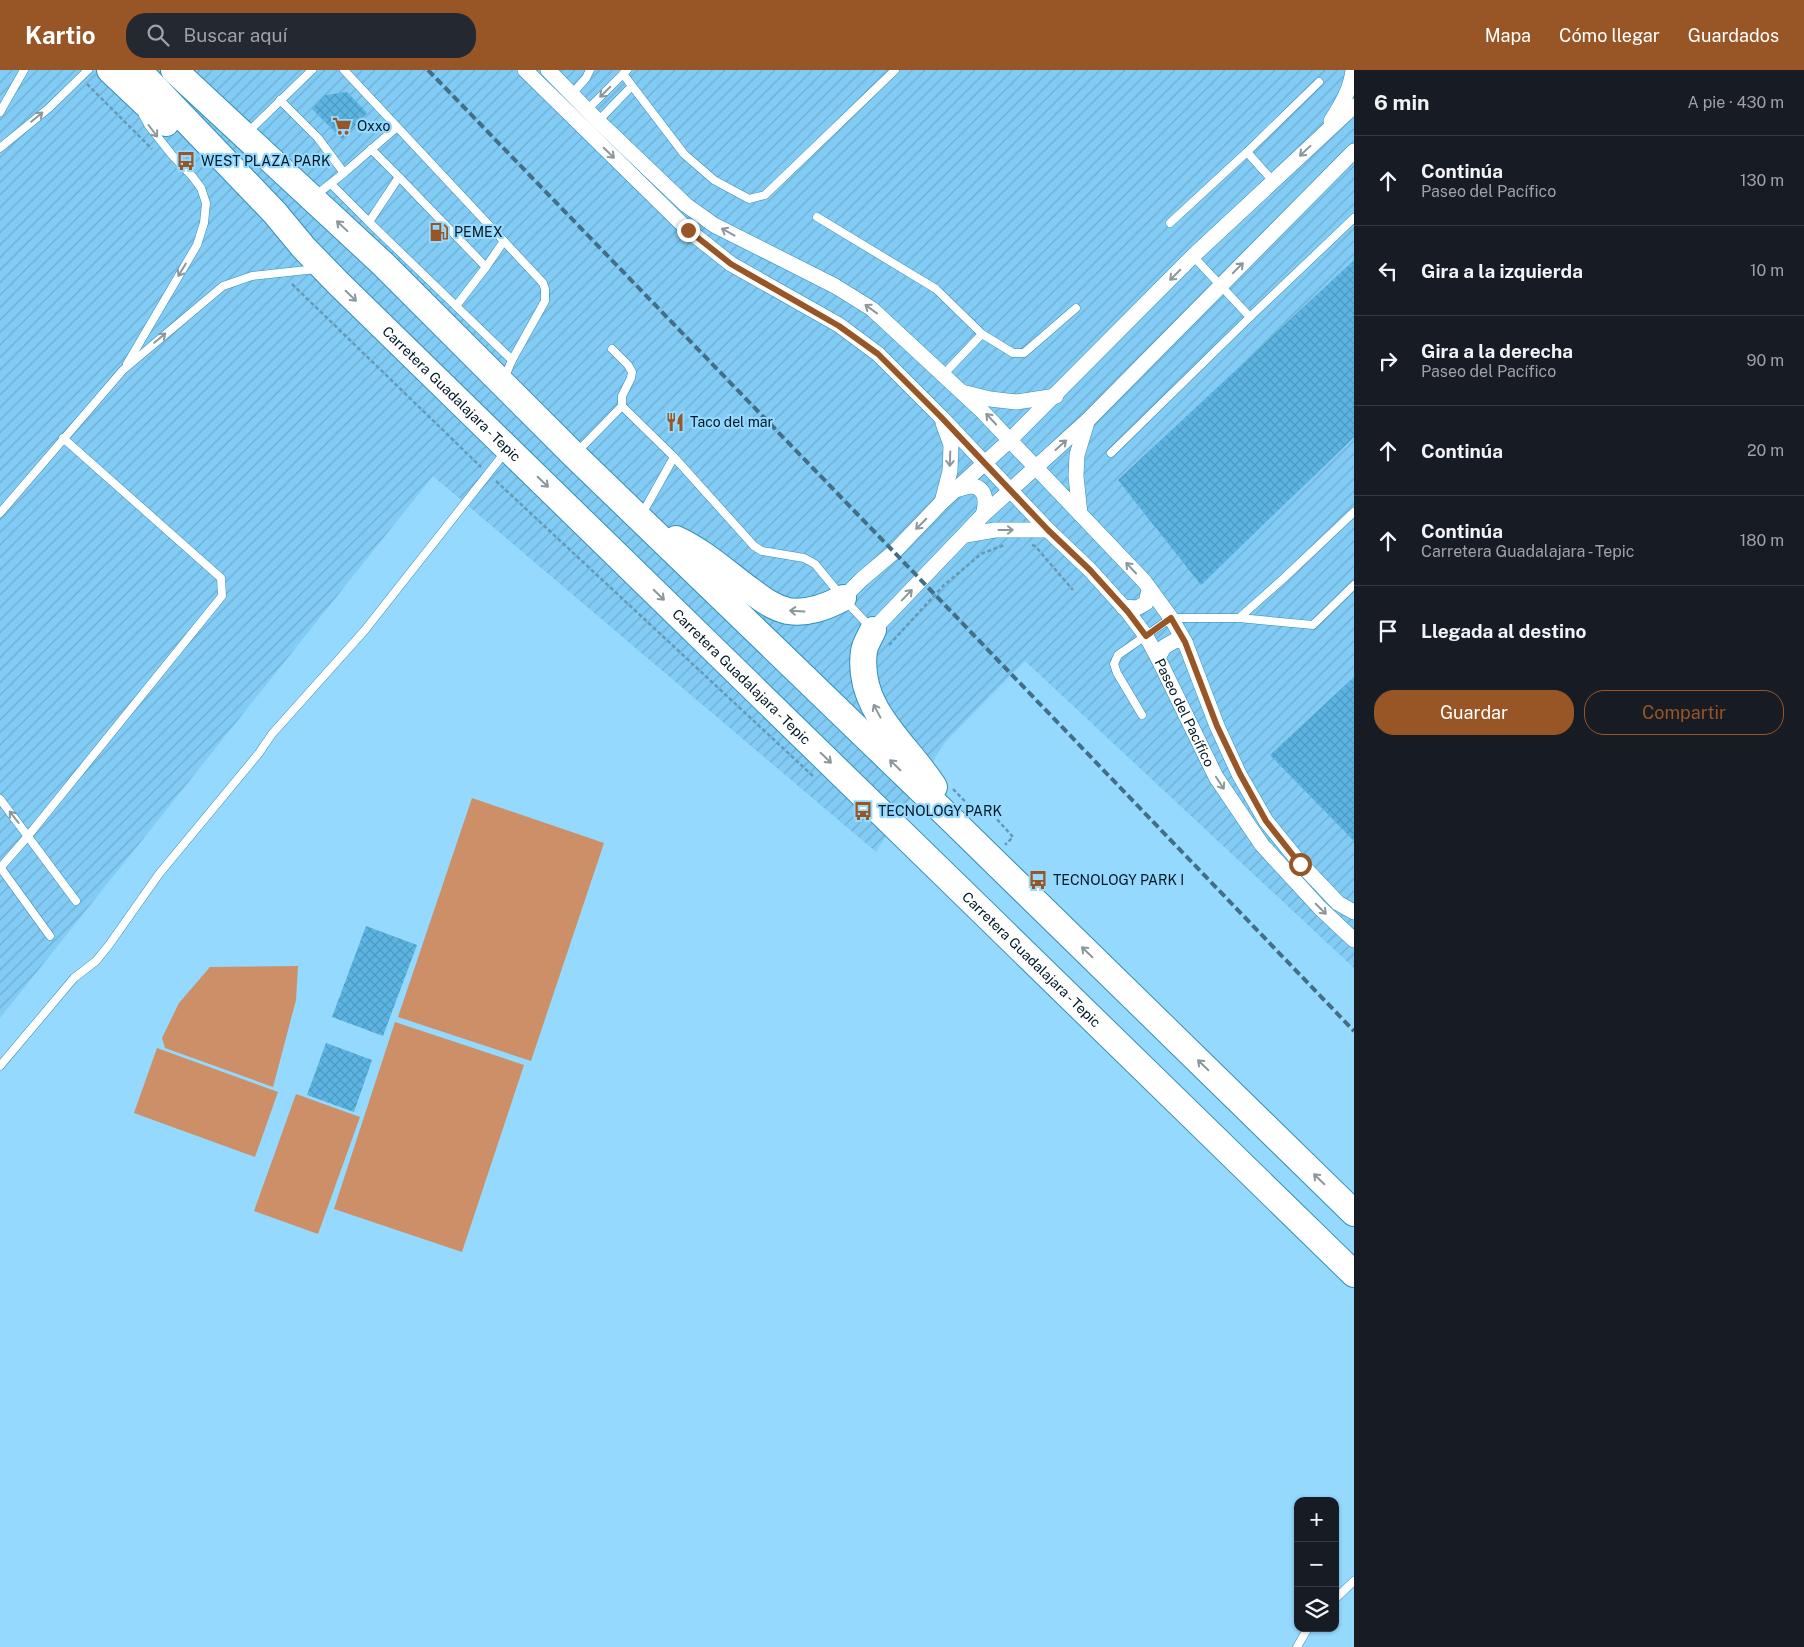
<!DOCTYPE html>
<html lang="es">
<meta charset="utf-8">
<style>
:root{--surface:#171b24;--page:#242831;--text:#f1f3f6;--muted:#9ea1a6;--line:#363941;--accent:#985525}
body{margin:0;font-family:"Public Sans",sans-serif;background:var(--page);color:var(--text)}
.controls{position:absolute;right:15px;bottom:15px;display:grid;overflow:hidden;border-radius:10px;box-shadow:0 1px 4px #0004}
.controls button{width:45px;height:45px;display:grid;place-items:center;padding:0;border:0;border-bottom:1px solid var(--line);background:var(--surface);color:var(--text);font:25px sans-serif}
.stop{position:absolute;width:15px;height:15px;margin:-11px;border:4px solid #985525;border-radius:50%;background:#fff}
.stop.end{background:#985525;border-color:#fff;box-shadow:0 1px 5px #0008}
.list{margin:0;padding:0;list-style:none}
h2{display:flex;justify-content:space-between;align-items:center;height:65px;margin:0;padding:0 20px;font-size:21px}
h2 small{font-size:16px;font-weight:400;color:var(--muted)}
.list li{display:grid;grid-template-columns:32px 1fr auto;gap:15px;align-items:center;box-sizing:border-box;height:90px;padding:0 20px;border-top:1px solid var(--line)}
.list b{display:block;font-size:19px;white-space:nowrap}
.list p{margin:0;font-size:16px;white-space:nowrap;color:var(--muted)}
.list em{font-size:16px;font-style:normal;color:var(--muted)}
.actions{display:flex;gap:10px;padding:15px 20px}
.actions a{flex:1;padding:11px 0;border:1px solid var(--accent);border-radius:20px;text-align:center;font-size:18px;color:var(--accent)}
.actions .main{background:var(--accent);color:#fff}
.icon{flex:none;width:28px;height:28px;fill:none;stroke:currentColor;stroke-width:2;stroke-linecap:round;stroke-linejoin:round}
.map{position:relative;flex:none;width:1354px;height:1577px;overflow:hidden}
header{display:flex;align-items:center;gap:30px;box-sizing:border-box;height:70px;padding:0 25px;background:var(--accent);color:#fff}
header strong{font-size:24px}
nav{display:flex;gap:28px;margin-inline-start:auto;font-size:18px}
.search{width:350px;height:45px;background:var(--page);display:flex;align-items:center;gap:12px;box-sizing:border-box;padding:0 18px;border-radius:20px;color:var(--muted);font-size:19px}
main{display:flex}
aside{flex:1;background:var(--surface)}
.map>svg:first-child{display:block}
.industrial{fill:url(#industrial-furrows)}
.green{fill:#cd8f68}
.building{fill:url(#building-cross-hatch)}
.lines{fill:none;stroke-linecap:round;stroke-linejoin:round}
.lane-casing{stroke:#338fbb;stroke-width:9}
.street-casing{stroke:#338fbb;stroke-width:16}
.highway-casing{stroke:#338fbb;stroke-width:28}
.path{stroke:#659ab7;stroke-width:2.5;stroke-dasharray:4 2.5;stroke-linecap:butt}
.lane{stroke:#fff;stroke-width:8}
.street{stroke:#fff;stroke-width:15}
.highway{stroke:#fff;stroke-width:26}
.rail{stroke:#436e86;stroke-width:4;stroke-dasharray:8 4;stroke-linecap:butt}
.oneway{stroke:#8c979c}
.route{stroke:#985525;stroke-width:6}
.labels{text-anchor:middle;stroke-width:4.5;stroke-linejoin:round;paint-order:stroke}
.poi-label{font-size:14px;fill:#001724;stroke:#95d9fe;text-anchor:start}
.street-label{font-size:14px;fill:#001724;stroke:#95d9fe}
</style>
<header>
<strong>Kartio</strong>
<div class="search"><svg class="icon" aria-label="search" viewBox="0 0 24 24"><circle cx="10" cy="10" r="6"/><path d="M15 15l6 6"/></svg>Buscar aquí</div>
<nav><a>Mapa</a><a>Cómo llegar</a><a>Guardados</a></nav>
</header>
<main>
<div class="map">
<svg width="1354" height="1577" viewBox="0 0 1354 1577">
<defs>
<pattern id="industrial-furrows" width="10" height="10" patternUnits="userSpaceOnUse" patternTransform="scale(1.25)"><rect width="10" height="10" fill="#81cbf4"/><path d="M-1 1l2-2M0 10L10 0M9 11l2-2" fill="none" stroke="#6eaed1"/></pattern>
<pattern id="building-cross-hatch" width="8" height="8" patternUnits="userSpaceOnUse" patternTransform="scale(1.25)"><rect width="8" height="8" fill="#5bb4e1"/><path d="M0 0l8 8M0 8l8-8" fill="none" stroke="#4d9ac1"/></pattern>
</defs>
<rect width="100%" height="100%" fill="#95d9fe"/>
<path class="industrial" d="M0,0H1354V898L1025,591L945,672L876,782L433,406L0,948Z"/>
<g class="green">
<path d="M472,728L604,773L531,991L398,947Z"/>
<path d="M298,896L296,930L273,1017L165,978L162,968L179,933L210,897Z"/>
<path d="M395,952L524,995L462,1182L334,1139Z"/>
<path d="M157,978L278,1022L255,1087L134,1043Z"/>
<path d="M296,1024L360,1047L318,1164L254,1141Z"/>
</g>
<g class="building">
<path d="M347,22L367,43L342,69L312,39L325,25Z"/>
<path d="M1354,190V367L1201,515L1118,410Z"/>
<path d="M1354,607V771L1270,685Z"/>
<path d="M366,856L417,875L383,966L332,947Z"/>
<path d="M326,973L372,990L354,1042L307,1025Z"/>
</g>
<g class="lines">
<g class="lane-casing">
<g id="lane">
<path d="M344,0L543,213L545,219V231L512,290"/>
<path d="M623,4L684,84L714,110L749,129L765,125L895,0"/>
<path d="M571,25L586,8L590,0"/>
<path d="M280,30L318,68L344,103L397,57"/>
<path d="M586,41L627,0"/>
<path d="M0,42L24,0"/>
<path d="M597,52L632,16"/>
<path d="M247,63L312,0"/>
<path d="M0,78L49,38L88,0"/>
<path d="M371,79L399,107L369,152L512,290L504,309"/>
<path d="M1247,82L1319,12"/>
<path d="M399,107L486,197L456,236"/>
<path d="M331,114L369,152"/>
<path d="M316,125L344,103"/>
<path d="M817,147L936,219L982,264L944,304"/>
<path d="M1170,153L1247,82L1273,111"/>
<path d="M1193,186L1250,247"/>
<path d="M486,197L504,171"/>
<path d="M982,264L1013,283H1024L1076,238"/>
<path d="M612,279L628,295L632,302L631,308L622,326V336"/>
<path d="M127,294L197,175L204,153L206,133L201,118L192,106L172,85L149,56L143,45"/>
<path d="M577,382L622,336L674,387L754,476L762,481L804,488L815,494L843,528L871,558"/>
<path d="M1111,383L1250,247L1354,148"/>
<path d="M0,443L123,300L223,216L252,206L316,199"/>
<path d="M642,444L674,387"/>
<path d="M1239,548L1283,509L1354,442"/>
<path d="M1142,645L1117,603L1114,594L1118,585L1171,548H1239L1313,555L1354,515"/>
<path d="M0,729L76,831"/>
<path d="M0,797L50,866"/>
<path d="M0,798L28,766L222,526L221,508L63,368"/>
<path d="M0,996L74,908L96,891L109,875L159,804L259,683L272,664L365,560L506,381"/>
<path d="M1335,1529L1354,1511"/>
<path d="M1297,1577L1308,1558"/>
</g>
</g>
<g class="street-casing">
<g id="street">
<path id="s1" d="M525,0L688,160L731,194L839,255L878,284L941,347L1048,460L1090,500L1128,542L1146,566L1158,588L1216,707L1262,775L1320,838L1354,870"/>
<path d="M548,0L598,51L686,135L714,155L835,216L872,239L982,341L1144,511L1171,548L1185,572L1217,656L1239,704L1266,751L1300,793L1338,833L1354,842"/>
<path d="M1331,51C1341,35 1351,19 1353,0"/>
<path d="M966,323L990,329L1016,332L1056,326"/>
<path d="M956,420C961,419 967,416 972,416C988,418 986,435 983,445"/>
<path d="M942,432L950,401L951,375L943,353"/>
<path d="M1080,444L1076,406L1077,385L1087,352"/>
<path d="M966,465L995,460H1048"/>
<path d="M843,528L862,509L894,482L942,432L1010,370L1193,186L1354,36"/>
<path d="M1123,537L1137,538L1146,533L1149,520"/>
<path d="M873,560L983,445L1088,350L1354,81"/>
<path d="M1158,588L1164,577L1176,570L1185,572"/>
</g>
</g>
<g class="highway-casing">
<g id="highway">
<path d="M110,0L166,53"/>
<path id="s2" d="M138,0L275,143L304,178L339,214L1354,1204"/>
<path d="M174,0L383,194L574,385L954,752L1354,1143"/>
<path d="M676,469C700,480 721,498 742,514C757,525 770,537 788,541C808,544 826,537 843,528"/>
<path d="M873,560C870,567 865,574 864,581C856,639 906,673 934,717"/>
</g>
</g>
<g class="path">
<path d="M87,14L152,79"/>
<path d="M292,214L481,397"/>
<path d="M496,411L814,707"/>
<path d="M1032,475L1035,476L1073,520"/>
<path d="M889,575L943,516L981,484L1004,475"/>
<path d="M953,719L980,747"/>
<path d="M984,735L1013,767L1006,774L1005,773"/>
</g>
<use href="#lane" class="lane"/>
<use href="#street" class="street"/>
<use href="#highway" class="highway"/>
<path class="rail" d="M428,0L894,482L1354,961"/>
</g>
<defs><path id="oneway-shaft" d="M-6 0H5M1.5-3L5.5 0L1.5 3" fill="none" stroke-width="1.6" stroke-linecap="round" stroke-linejoin="round" transform="scale(1.25)"/></defs>
<g class="oneway">
<use href="#oneway-shaft" transform="translate(605 22) rotate(135)"/>
<use href="#oneway-shaft" transform="translate(37 47) rotate(-40)"/>
<use href="#oneway-shaft" transform="translate(153 61) rotate(53)"/>
<use href="#oneway-shaft" transform="translate(1305 81) rotate(137)"/>
<use href="#oneway-shaft" transform="translate(609 83) rotate(44)"/>
<use href="#oneway-shaft" transform="translate(342 156) rotate(-137)"/>
<use href="#oneway-shaft" transform="translate(728 162) rotate(-151)"/>
<use href="#oneway-shaft" transform="translate(1238 198) rotate(-45)"/>
<use href="#oneway-shaft" transform="translate(182 200) rotate(121)"/>
<use href="#oneway-shaft" transform="translate(1175 205) rotate(135)"/>
<use href="#oneway-shaft" transform="translate(351 226) rotate(44)"/>
<use href="#oneway-shaft" transform="translate(871 239) rotate(-144)"/>
<use href="#oneway-shaft" transform="translate(160 268) rotate(-40)"/>
<use href="#oneway-shaft" transform="translate(991 349) rotate(-133)"/>
<use href="#oneway-shaft" transform="translate(1061 375) rotate(-42)"/>
<use href="#oneway-shaft" transform="translate(950 389) rotate(92)"/>
<use href="#oneway-shaft" transform="translate(543 412) rotate(44)"/>
<use href="#oneway-shaft" transform="translate(921 454) rotate(135)"/>
<use href="#oneway-shaft" transform="translate(1006 460)"/>
<use href="#oneway-shaft" transform="translate(1131 498) rotate(-133)"/>
<use href="#oneway-shaft" transform="translate(659 525) rotate(44)"/>
<use href="#oneway-shaft" transform="translate(907 525) rotate(-46)"/>
<use href="#oneway-shaft" transform="translate(797 541) rotate(-177)"/>
<use href="#oneway-shaft" transform="translate(877 641) rotate(-118)"/>
<use href="#oneway-shaft" transform="translate(826 688) rotate(44)"/>
<use href="#oneway-shaft" transform="translate(895 695) rotate(-136)"/>
<use href="#oneway-shaft" transform="translate(1220 713) rotate(57)"/>
<use href="#oneway-shaft" transform="translate(14 747) rotate(-128)"/>
<use href="#oneway-shaft" transform="translate(1321 839) rotate(45)"/>
<use href="#oneway-shaft" transform="translate(1087 882) rotate(-136)"/>
<use href="#oneway-shaft" transform="translate(1203 995) rotate(-136)"/>
<use href="#oneway-shaft" transform="translate(1319 1109) rotate(-136)"/>
</g>
<g class="lines">
<path class="route" d="M688,160L731,194L839,256L878,284L941,347L1048,460L1090,500L1128,542L1146,566L1171,548L1185,572L1217,656L1240,704L1266,751L1300,794"/>
</g>
<defs>
<g id="supermarket-bare" transform="scale(1.5)"><path d="M-6-5.5h2.5l.6 2H6L4.5 2H-2.5L-4.4-4H-6ZM-1.5 3.2a1.3 1.3 0 1 0 .1 0ZM3 3.2a1.3 1.3 0 1 0 .1 0Z" fill="#985525" stroke="#95d9fe" stroke-width="2.5" paint-order="stroke"/></g>
<g id="bus-bare" transform="scale(1.5)"><path d="M-5-6H5V4H4V6H2V4H-2V6H-4V4H-5ZM-3.5-4V0h7V-4ZM-3.5 1.2v1.5H-2V1.2ZM2 1.2v1.5H3.5V1.2Z" fill="#985525" stroke="#95d9fe" stroke-width="2.5" paint-order="stroke"/></g>
<g id="fuel-bare" transform="scale(1.5)"><path d="M-5.5-6h7V0h2V4h1.3V-2.5L3-4.5l.8-.8L6-3V5H2.5V1h-1V6h-7ZM-4.2-4.7v3.2H.2V-4.7Z" fill="#985525" stroke="#95d9fe" stroke-width="2.5" paint-order="stroke"/></g>
<g id="restaurant-bare" transform="scale(1.5)"><path d="M-5-6h1v4h1v-4h1v4h1v-4h1v5L-1.5 .5V6h-2V.5L-5-1ZM5-6V6H3V1.5H1.5Q1.5-4 5-6Z" fill="#985525" stroke="#95d9fe" stroke-width="2.5" paint-order="stroke"/></g>
</defs>
<g fill-rule="evenodd">
<use href="#supermarket-bare" x="342" y="56"/>
<use href="#bus-bare" x="186" y="91"/>
<use href="#fuel-bare" x="439" y="162"/>
<use href="#restaurant-bare" x="675" y="352"/>
<use href="#bus-bare" x="863" y="741"/>
<use href="#bus-bare" x="1038" y="810"/>
</g>
<g class="labels">
<g class="poi-label">
<text x="357" y="61">Oxxo</text>
<text x="201" y="96">WEST PLAZA PARK</text>
<text x="454" y="167">PEMEX</text>
<text x="690" y="357">Taco del mar</text>
<text x="878" y="746">TECNOLOGY PARK</text>
<text x="1053" y="815">TECNOLOGY PARK I</text>
</g>
<g class="street-label">
<text dy="5" stroke="none"><textPath href="#s2" startOffset="451">Carretera Guadalajara - Tepic</textPath></text>
<text dy="5" stroke="none"><textPath href="#s2" startOffset="856">Carretera Guadalajara - Tepic</textPath></text>
<text dy="5" stroke="none"><textPath href="#s1" startOffset="931">Paseo del Pacífico</textPath></text>
<text dy="5" stroke="none"><textPath href="#s2" startOffset="1261">Carretera Guadalajara - Tepic</textPath></text>
</g>
</g>
</svg>
<div class="controls">
<button>+</button>
<button>−</button>
<button><svg class="icon" aria-label="layers" viewBox="0 0 24 24"><path d="M12 4l9 5-9 5-9-5zM3 14l9 5 9-5"/></svg></button>
</div>
<div class="stop" style="left:1300px;top:794px"></div>
<div class="stop end" style="left:688px;top:160px"></div>
</div>
<aside>
<h2>6 min<small>A pie · 430 m</small></h2>
<ul class="list">
<li><svg class="icon" aria-label="ahead" viewBox="0 0 24 24"><path d="M12 20V5M6 11l6-6 6 6"/></svg><div><b>Continúa</b><p>Paseo del Pacífico</p></div><em>130 m</em></li>
<li><svg class="icon" aria-label="left" viewBox="0 0 24 24"><path d="M17 20v-9H6M10 6l-5 5 5 5"/></svg><div><b>Gira a la izquierda</b></div><em>10 m</em></li>
<li><svg class="icon" aria-label="right" viewBox="0 0 24 24"><path d="M7 20v-9h11M14 6l5 5-5 5"/></svg><div><b>Gira a la derecha</b><p>Paseo del Pacífico</p></div><em>90 m</em></li>
<li><svg class="icon" aria-label="ahead" viewBox="0 0 24 24"><path d="M12 20V5M6 11l6-6 6 6"/></svg><div><b>Continúa</b></div><em>20 m</em></li>
<li><svg class="icon" aria-label="ahead" viewBox="0 0 24 24"><path d="M12 20V5M6 11l6-6 6 6"/></svg><div><b>Continúa</b><p>Carretera Guadalajara - Tepic</p></div><em>180 m</em></li>
<li><svg class="icon" aria-label="arrive" viewBox="0 0 24 24"><path d="M6 21V4h12l-3 4 3 4H6"/></svg><div><b>Llegada al destino</b></div></li>
</ul>
<div class="actions"><a class="main">Guardar</a><a>Compartir</a></div>
</aside>
</main>
